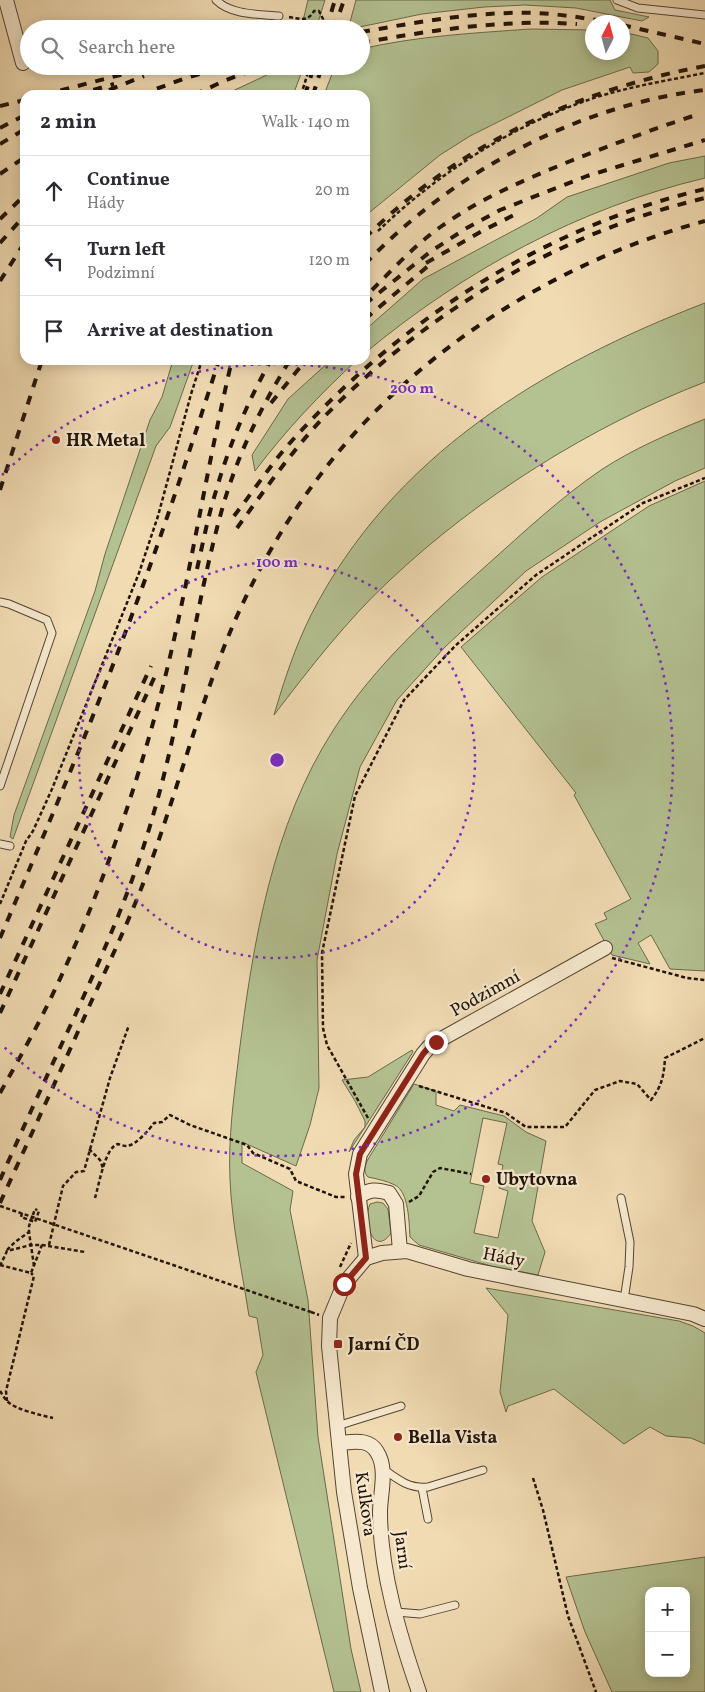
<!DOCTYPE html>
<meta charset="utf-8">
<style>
:root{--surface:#fff;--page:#f2f2f3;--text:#2b2b33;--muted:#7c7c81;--line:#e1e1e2}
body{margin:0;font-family:Vollkorn,serif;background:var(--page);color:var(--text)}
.controls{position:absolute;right:15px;bottom:15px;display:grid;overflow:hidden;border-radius:10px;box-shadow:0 2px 12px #0003}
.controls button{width:45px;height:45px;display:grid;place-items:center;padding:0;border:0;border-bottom:1px solid var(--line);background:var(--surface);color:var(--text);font:25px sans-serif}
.compass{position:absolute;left:585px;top:15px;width:45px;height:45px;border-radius:50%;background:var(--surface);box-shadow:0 2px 12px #0003;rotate:6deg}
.stop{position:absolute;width:15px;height:15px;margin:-11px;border:4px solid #8f2418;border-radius:50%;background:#fff}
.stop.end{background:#8f2418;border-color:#fff;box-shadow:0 1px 5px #0008}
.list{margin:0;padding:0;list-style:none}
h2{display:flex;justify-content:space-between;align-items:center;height:65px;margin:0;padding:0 20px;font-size:21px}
h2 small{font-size:16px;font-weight:400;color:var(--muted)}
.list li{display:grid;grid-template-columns:32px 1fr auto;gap:15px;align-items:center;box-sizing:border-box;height:70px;padding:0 20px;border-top:1px solid var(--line)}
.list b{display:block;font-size:19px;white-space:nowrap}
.list p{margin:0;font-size:16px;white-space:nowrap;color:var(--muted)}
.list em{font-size:16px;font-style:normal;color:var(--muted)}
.icon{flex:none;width:28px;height:28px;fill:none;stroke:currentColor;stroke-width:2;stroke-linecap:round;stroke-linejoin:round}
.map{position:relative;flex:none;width:705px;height:1692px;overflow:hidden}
.search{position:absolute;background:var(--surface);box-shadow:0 2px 12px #0003;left:20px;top:20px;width:350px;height:55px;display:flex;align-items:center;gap:12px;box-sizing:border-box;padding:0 18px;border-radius:28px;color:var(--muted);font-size:19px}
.panel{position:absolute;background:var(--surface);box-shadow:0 2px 12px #0003;left:20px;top:90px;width:350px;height:275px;border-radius:15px}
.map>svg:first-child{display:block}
.green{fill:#b4c191;stroke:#6a6a4c;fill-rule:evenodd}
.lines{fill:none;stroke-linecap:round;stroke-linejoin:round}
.lane-casing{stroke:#544533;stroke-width:9}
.street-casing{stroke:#544533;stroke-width:16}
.path{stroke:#201308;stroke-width:2.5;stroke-dasharray:4 2.5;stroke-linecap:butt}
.lane{stroke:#f6e8ce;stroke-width:7}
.street{stroke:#f6e8ce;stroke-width:14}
.rail{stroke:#201308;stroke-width:4;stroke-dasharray:9 9;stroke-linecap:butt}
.path-bridge{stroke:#201308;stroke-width:2.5;stroke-dasharray:4 2.5;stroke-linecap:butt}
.route{stroke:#8f2418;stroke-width:6}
.ring{fill:none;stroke:#7b2cbf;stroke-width:2.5;stroke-dasharray:2.5 5}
.poi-dot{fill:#8f2418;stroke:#f6e8ce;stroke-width:2}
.labels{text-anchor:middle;stroke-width:4.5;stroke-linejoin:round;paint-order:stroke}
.poi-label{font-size:18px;font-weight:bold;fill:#201308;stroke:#f6e8ce;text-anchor:start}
.street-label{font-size:18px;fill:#201308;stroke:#f6e8ce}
.centre{fill:#7b2cbf;stroke:#f6e8ce;stroke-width:2.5}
.ring-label{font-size:15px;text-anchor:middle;font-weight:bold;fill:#7b2cbf;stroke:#f6e8ce;stroke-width:4.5;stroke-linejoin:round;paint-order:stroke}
</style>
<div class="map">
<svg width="705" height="1692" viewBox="0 0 705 1692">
<rect width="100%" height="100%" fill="#f1dbb3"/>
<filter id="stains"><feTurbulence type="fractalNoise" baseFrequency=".004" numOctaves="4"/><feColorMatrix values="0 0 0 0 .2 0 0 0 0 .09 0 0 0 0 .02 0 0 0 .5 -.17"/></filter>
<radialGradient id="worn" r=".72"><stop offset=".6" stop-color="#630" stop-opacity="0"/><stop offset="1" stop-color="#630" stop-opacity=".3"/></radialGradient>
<g class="green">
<path d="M308,0H325L316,29H301Z"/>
<path d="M356,0H610L615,10L649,17L642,21L576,8L525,5L484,7L422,14L350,29V22Z"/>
<path d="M531,29L592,30V52H622L623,32L648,38L658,51V64L649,72L633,73L630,67L562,90L470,136L440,155L365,216V95H324L335,66H361V49C417,36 474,33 531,29Z"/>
<path d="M286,66H304L293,95H224Z"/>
<path d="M705,156V178C579,208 465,270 365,353V330L423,279L537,218L567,197L669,163Z"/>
<path d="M705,303V382C591,426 478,497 390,580C347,620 310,668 274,715C284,681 295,647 311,615C392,456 543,365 705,303Z"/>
<path d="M173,360H194L170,427L156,446L13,839L10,837L14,815L95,591L105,554L150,420L162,397Z"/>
<path d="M331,360H357C320,394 286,430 255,471L252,455L288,399Z"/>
<path d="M705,419V468L675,481L600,522L526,571L444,648L397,700L360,767L337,854L317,960L319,1088L310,1125L296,1166L242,1142V1163L293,1191L290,1210L308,1300L318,1437L351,1649L361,1692H334L256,1372L263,1355L257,1318L249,1316C242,1271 232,1225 230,1180C228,1137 234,1096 239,1054C253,943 272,825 334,729C375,665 431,615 487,565C524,532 560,498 601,470C633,449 670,433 705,419Z"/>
<path d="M705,481V971L670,969L651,935L638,943L650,964L612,955L595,924L607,919L604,913L631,899L574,795L576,793L461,647L542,577L649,506Z"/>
<path d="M412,1050L413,1052L349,1152L354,1140L365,1127V1121L355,1101L342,1080L368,1077Z"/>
<path d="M414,1084L436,1091V1105L454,1111L460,1105L504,1116L526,1132L546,1141L532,1221L545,1252L538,1275L491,1266L419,1245L410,1237C409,1223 409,1192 395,1185C387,1181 377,1179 368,1177C363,1172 365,1167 367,1161ZM483,1118L507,1123L498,1164L503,1165L499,1188L508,1191L498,1238L474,1233L484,1186L470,1183Z"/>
<path d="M377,1202L383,1203L388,1209L391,1233C374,1258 362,1221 370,1204Z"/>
<path d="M486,1288L679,1321L693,1326L705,1333V1444L691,1438L666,1436L650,1427L624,1444L554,1389L508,1406L506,1412L500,1392L508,1315Z"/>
<path d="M705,1557V1692H612L585,1632L566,1577ZM649,1591H686V1673H649Z"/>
</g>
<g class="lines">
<g class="lane-casing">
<g id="lane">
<path d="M216,0C231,15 258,14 279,16"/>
<path d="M617,0L638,8L705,15"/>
<path d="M0,602L9,604L47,620L52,633L0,786"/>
<path d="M0,844L10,846"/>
<path d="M621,1198L630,1242L629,1267L624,1300"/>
<path d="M337,1426L401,1406"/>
<path d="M382,1468C397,1479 409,1489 428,1487L483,1470"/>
<path d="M422,1488L428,1519"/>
<path d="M396,1612L420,1614L455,1605"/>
</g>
</g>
<g class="street-casing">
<g id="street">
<path d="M6,0L23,63"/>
<path d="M358,1197C370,1189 376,1189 389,1193L396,1204L400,1251"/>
<path d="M366,1258L356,1174L360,1154L423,1054L429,1047L436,1042L605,948"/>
<path d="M339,1443C353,1442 369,1438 377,1452C388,1469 380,1494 380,1512C380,1571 400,1637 419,1692"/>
<path d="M382,1692L360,1588L344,1492L329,1346L330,1318L344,1284L366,1258L382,1253L407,1251L468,1269L693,1314L705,1319"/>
</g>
</g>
<g class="path">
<path d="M289,17C300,19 308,22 314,11H319L323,19L322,29"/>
<path d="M301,95L310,66"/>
<path d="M378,231C439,172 516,123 597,97C633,86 669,80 705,73"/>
<path d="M0,904L26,841L33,831L52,789L139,573L158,516L191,394L202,360"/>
<path d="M612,958L687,978L705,980"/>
<path d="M419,1086L506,1113L526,1127H565L595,1090L620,1081L637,1084L651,1100C662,1086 664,1075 665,1058L705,1038"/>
<path d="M368,1118L327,1045L323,1028L322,953L355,796L404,700L455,646L536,575L643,503L705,478"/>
<path d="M89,1149L100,1160L103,1168"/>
<path d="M95,1198C99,1185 105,1147 118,1144C121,1145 124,1146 127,1146C136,1145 149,1130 154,1123L162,1122L170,1115L190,1125L247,1145L253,1153L290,1169L296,1181L336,1197H345"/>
<path d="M409,1202L419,1196L433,1172L440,1168L471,1174"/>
<path d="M22,1213L21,1217L35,1222L39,1211L37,1210"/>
<path d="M49,1245L63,1186L76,1172L84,1171L110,1078L129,1025"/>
<path d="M7,1250L15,1242L29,1232"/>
<path d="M0,1265L31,1273L42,1245"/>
<path d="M0,1266L7,1251L31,1245H42L85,1252"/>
<path d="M34,1266L29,1232V1226L35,1209L37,1210"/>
<path d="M340,1267L351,1243"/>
<path d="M311,1312L319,1315"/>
<path d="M0,1391C2,1394 4,1398 7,1401C16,1410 41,1415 53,1418"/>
<path d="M7,1401L6,1391L34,1276L31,1273"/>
<path d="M533,1478L543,1510L568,1616L596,1692"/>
</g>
<use href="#lane" class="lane"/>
<use href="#street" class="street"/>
<g class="rail">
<path d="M622,25L705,44"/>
<path d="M326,29L335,0"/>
<path d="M334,29L344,0"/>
<path d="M361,32C419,22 478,11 536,13C560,14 584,18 608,22"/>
<path d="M361,43C432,30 505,19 577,24"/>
<path d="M109,90L144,76"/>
<path d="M43,95L120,75L177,66"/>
<path d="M76,95L114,84"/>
<path d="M140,95L183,79L227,66"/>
<path d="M194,95L226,80L265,66"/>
<path d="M305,95L314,66"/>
<path d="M313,95L322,66"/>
<path d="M0,106L25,100"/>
<path d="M0,128L25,115"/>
<path d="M0,144L25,129"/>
<path d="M0,174L25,157"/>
<path d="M0,219L25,195"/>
<path d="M365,238C458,145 577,90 705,66"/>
<path d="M0,243L25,215"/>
<path d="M426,263L484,230L514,215"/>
<path d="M365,264C453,172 578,105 705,90"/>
<path d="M0,281L25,242"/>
<path d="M372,290C393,269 414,246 439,228C479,199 522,181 568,162C609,146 650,130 693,116"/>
<path d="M365,304L430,252L465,229L500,210L587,176L705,140"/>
<path d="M365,319L434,261"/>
<path d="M271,403L306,360"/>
<path d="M0,490L42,360"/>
<path d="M234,516C252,493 269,467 289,444C399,321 543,227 705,189"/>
<path d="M237,528C264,491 291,452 323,418C426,312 561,232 705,198"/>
<path d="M197,569C203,543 208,516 216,491C229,445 248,401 271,360"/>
<path d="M0,938C44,835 88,732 127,628C161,539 190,450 219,360"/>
<path d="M0,994L151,666"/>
<path d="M0,1013L155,676"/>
<path d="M0,1093C14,1068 28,1043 41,1018C91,919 129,812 158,705C188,592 205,474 232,360"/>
<path d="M0,1180C24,1126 48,1073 73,1020C104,951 134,884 154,812C184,709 195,601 225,499C240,450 263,403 290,360"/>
<path d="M0,1203C31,1135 62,1068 92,1000C109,963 126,927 141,889C173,806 195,719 228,637C260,559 306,485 364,423C455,327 578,255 705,221"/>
</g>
<path class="path-bridge" d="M0,1206L311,1312"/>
</g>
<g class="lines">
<path class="route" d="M344,1284L366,1258L356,1174L360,1154L423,1054L429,1047L436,1042"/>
</g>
<g class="ring">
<circle cx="277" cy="760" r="198"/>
<path d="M2 475A396 396 0 1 1 2 1045"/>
</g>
<g class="poi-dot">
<circle cx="56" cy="440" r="5"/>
<circle cx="486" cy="1179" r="5"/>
<rect x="333" y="1339" width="10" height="10" rx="2.5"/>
<circle cx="398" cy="1437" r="5"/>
</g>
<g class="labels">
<g class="poi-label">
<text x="66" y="446">HR Metal</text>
<text x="496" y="1185">Ubytovna</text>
<text x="348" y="1350">Jarní ČD</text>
<text x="408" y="1443">Bella Vista</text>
</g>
<g class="street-label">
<text transform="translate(485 993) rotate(-29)" y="6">Podzimní</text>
<text transform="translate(504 1257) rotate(11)" y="6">Hády</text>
<text transform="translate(366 1504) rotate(82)" y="6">Kulkova</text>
<text transform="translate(403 1550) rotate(82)" y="6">Jarní</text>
</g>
</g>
<circle cx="277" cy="760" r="8" class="centre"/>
<g class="ring-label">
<text x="412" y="393">200 m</text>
<text x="277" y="567">100 m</text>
</g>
<rect width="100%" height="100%" filter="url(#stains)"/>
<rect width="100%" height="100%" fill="url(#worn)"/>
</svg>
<div class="controls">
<button>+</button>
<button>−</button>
</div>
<svg class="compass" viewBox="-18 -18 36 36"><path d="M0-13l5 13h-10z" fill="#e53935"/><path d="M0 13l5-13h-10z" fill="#7c7c81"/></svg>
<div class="stop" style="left:344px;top:1284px"></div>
<div class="stop end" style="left:436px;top:1042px"></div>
<div class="search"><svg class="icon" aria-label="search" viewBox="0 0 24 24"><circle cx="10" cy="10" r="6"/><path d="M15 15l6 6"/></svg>Search here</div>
<section class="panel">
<h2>2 min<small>Walk · 140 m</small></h2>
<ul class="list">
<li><svg class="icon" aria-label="ahead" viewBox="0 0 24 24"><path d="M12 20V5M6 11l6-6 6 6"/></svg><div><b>Continue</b><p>Hády</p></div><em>20 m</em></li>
<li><svg class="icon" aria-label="left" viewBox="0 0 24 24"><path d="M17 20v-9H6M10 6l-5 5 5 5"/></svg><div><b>Turn left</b><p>Podzimní</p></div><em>120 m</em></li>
<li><svg class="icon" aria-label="arrive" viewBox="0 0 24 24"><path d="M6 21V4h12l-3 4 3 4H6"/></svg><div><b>Arrive at destination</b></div></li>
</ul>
</section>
</div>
